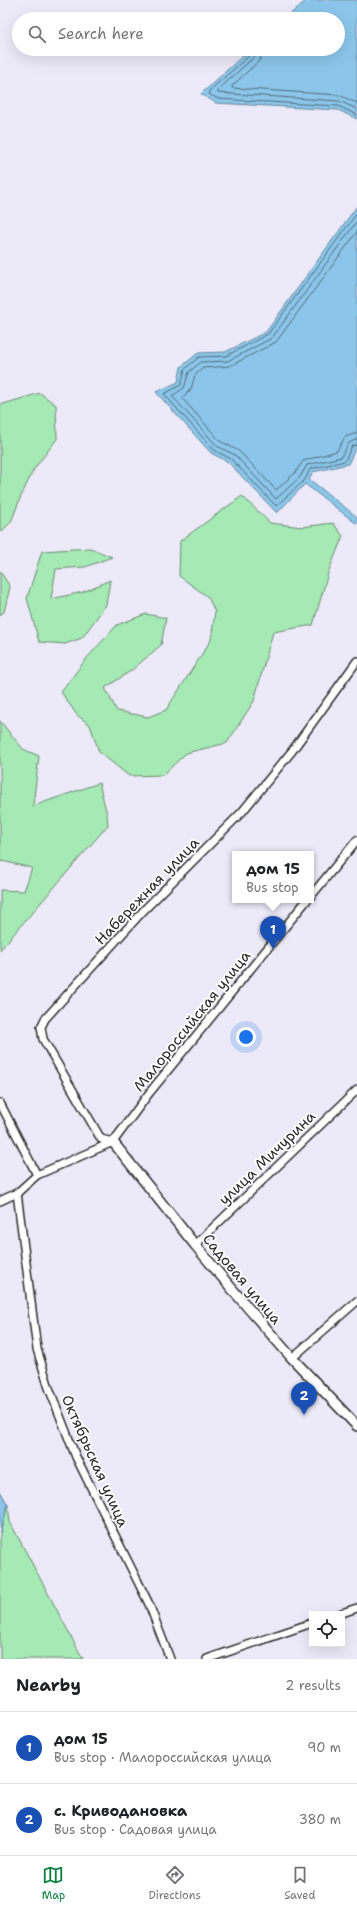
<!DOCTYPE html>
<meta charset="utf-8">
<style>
:root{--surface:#fff;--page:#f6f6f6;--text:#202124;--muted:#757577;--line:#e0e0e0;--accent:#0b8043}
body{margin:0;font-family:"Shantell Sans",sans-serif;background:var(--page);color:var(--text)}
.controls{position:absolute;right:12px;bottom:12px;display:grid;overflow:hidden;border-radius:0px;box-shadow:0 4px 16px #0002}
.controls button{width:36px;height:36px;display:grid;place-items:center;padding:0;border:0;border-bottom:1px solid var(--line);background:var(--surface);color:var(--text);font:20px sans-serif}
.you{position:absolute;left:246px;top:1037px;width:14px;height:14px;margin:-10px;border:3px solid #fff;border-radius:50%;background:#1a73e8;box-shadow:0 0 0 6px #1a73e833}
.badge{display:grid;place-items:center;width:26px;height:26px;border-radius:50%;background:var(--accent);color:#fff;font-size:13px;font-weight:700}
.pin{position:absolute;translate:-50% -33px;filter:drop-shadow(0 1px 2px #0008)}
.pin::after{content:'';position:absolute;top:21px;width:14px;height:12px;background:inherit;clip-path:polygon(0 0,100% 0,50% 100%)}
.popup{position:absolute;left:232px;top:851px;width:82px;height:52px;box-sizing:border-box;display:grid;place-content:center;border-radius:0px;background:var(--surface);filter:drop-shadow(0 1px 3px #0005);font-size:13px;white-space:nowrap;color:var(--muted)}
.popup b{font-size:15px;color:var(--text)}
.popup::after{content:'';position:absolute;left:50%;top:100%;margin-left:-8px;border:8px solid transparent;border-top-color:var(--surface)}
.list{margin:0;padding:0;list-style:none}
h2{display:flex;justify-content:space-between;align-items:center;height:52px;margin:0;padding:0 16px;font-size:17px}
h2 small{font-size:13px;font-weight:400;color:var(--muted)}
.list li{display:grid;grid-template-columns:26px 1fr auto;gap:12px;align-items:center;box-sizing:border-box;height:72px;padding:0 16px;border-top:1px solid var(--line)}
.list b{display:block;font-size:15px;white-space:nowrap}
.list p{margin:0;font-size:13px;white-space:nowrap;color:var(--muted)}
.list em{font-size:13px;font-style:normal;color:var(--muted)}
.icon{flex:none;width:22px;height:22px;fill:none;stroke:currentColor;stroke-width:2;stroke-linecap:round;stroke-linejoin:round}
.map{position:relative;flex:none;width:357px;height:1659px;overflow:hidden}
.search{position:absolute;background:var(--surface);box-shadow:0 4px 16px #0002;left:12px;right:12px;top:12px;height:44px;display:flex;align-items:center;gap:10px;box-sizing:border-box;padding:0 14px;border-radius:22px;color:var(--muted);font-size:15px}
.sheet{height:196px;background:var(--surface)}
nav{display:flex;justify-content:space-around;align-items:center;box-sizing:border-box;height:56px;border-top:1px solid var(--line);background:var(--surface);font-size:11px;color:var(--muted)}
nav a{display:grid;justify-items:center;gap:2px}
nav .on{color:var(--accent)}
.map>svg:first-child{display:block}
.green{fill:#a5e9b4;stroke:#688a70}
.water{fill:#8bc6ea;stroke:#65889e}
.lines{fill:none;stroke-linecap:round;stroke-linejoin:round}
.shore{stroke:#516977;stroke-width:1}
.minor-casing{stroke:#2b2b2b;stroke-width:10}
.tertiary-casing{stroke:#2b2b2b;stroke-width:12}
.minor{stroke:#fff;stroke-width:7}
.tertiary{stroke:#fff;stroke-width:9}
.labels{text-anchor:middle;stroke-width:3.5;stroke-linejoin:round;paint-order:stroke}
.street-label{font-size:15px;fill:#2b2b2b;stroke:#fff}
</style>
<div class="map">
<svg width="357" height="1659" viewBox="0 0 357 1659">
<rect width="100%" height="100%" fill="#ece9f8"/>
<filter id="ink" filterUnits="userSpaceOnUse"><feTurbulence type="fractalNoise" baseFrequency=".025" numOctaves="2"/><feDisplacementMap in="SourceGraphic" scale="8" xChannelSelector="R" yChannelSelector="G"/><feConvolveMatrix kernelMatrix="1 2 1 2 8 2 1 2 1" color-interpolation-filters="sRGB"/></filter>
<g filter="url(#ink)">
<g class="green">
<path d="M40,393L56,405L57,439L34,469L21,496L11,522L0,533V405Z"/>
<path d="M242,496L270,523L302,527L333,523L343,536L329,570L313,625L273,632L254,701L227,743L186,753L163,775L129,776L99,752L90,725L77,715L61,692L86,659L117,625L146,614L166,618L161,645L132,670L105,688L117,711L148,717L166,710L211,640L215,612L208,597L179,576L180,541Z"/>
<path d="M90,548L112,557L85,567L56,569L51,599L83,592L110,580L106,605L82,638L65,644L39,642L27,598L42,551Z"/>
<path d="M0,571L10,587L4,612L0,615Z"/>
<path d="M0,721L23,749L39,756L33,806L99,783L107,814L108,825L0,950V890L24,891L32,868L2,861L0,863Z"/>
<path d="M8,1505L10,1522L83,1659H0V1533Z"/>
</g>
<g class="water">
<path d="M307,0H357V119L338,110L216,103L201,94L250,49H338V19H284Z"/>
<path d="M357,206V445L348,464L313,472L309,479L357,517V524L305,484L277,513L228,462L211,453L156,392L178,382L181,367L198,353L225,352L266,332Z"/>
<path d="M0,1491L8,1505L0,1533Z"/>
</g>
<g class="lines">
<g class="shore">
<path d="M252,49L251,54L209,91V94L218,99L338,106L357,115"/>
<path d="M257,49L255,56L218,90V93L339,101L357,109"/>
<path d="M263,49L260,60L232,86V88L339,95L357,103"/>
<path d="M357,213L268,334L226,356L199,357L185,369L181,385L164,394L214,450L231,459L276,506L305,480L310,469L345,461L352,446L357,445"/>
<path d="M357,221L272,338L228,361L201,362L189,372L184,388L172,396L217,446L235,455L276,499L300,477L307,465L341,457L349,443L357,439"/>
<path d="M357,232L276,342L230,366L203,368L195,375L191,389L182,398L220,441L239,451L276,490L295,473L303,461L337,451L345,437L357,433"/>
</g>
<g class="minor-casing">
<g id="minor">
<path d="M311,896L357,840"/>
<path d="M0,1103L37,1175"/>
<path d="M113,1142L101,1139L43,1039L41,1027L45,1019L144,910L242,812L292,751L357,661"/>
<path d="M113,1142L150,1092L307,900"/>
<path d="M17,1193L37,1349L49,1388L76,1457L149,1604L170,1659"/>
<path d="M0,1201L17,1193L37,1175L113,1142"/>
<path d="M195,1245L357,1090"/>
<path d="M292,1358L357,1301"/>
<path d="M339,1614L357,1608"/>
<path d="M207,1659L312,1623"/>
</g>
</g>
<g class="tertiary-casing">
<path id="tertiary" d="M113,1142L195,1245L249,1309L292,1358L357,1426"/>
</g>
<use href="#minor" class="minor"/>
<use href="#tertiary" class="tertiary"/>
</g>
</g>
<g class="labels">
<g class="street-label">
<text transform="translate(147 891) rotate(-46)" y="5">Набережная улица</text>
<text transform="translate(192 1021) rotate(-51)" y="5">Малороссийская улица</text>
<text transform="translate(267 1158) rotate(-44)" y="5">улица Мичурина</text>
<text transform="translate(242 1279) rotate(50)" y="5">Садовая улица</text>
<text transform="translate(95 1461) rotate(66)" y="5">Октябрьская улица</text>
</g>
</g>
</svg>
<div class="controls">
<button><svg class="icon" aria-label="locate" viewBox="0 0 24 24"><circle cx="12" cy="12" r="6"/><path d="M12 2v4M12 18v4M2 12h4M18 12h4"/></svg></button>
</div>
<div class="you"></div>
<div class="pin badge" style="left:273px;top:949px;background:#1a4fb4">1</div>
<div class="popup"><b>дом 15</b>Bus stop</div>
<div class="pin badge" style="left:304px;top:1415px;background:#1a4fb4">2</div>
<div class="search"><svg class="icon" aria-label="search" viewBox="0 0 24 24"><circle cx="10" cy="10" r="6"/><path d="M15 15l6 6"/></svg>Search here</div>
</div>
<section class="sheet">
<h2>Nearby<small>2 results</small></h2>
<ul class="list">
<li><span class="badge" style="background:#1a4fb4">1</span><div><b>дом 15</b><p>Bus stop · Малороссийская улица</p></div><em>90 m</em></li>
<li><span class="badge" style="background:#1a4fb4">2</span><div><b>с. Криводановка</b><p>Bus stop · Садовая улица</p></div><em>380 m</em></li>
</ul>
</section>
<nav>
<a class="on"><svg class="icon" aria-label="map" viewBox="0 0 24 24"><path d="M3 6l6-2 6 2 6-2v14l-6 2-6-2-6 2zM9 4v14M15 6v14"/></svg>Map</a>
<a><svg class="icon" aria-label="directions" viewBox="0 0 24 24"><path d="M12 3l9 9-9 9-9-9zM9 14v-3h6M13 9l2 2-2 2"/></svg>Directions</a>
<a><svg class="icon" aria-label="saved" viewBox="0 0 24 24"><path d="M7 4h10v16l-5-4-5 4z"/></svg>Saved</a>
</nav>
